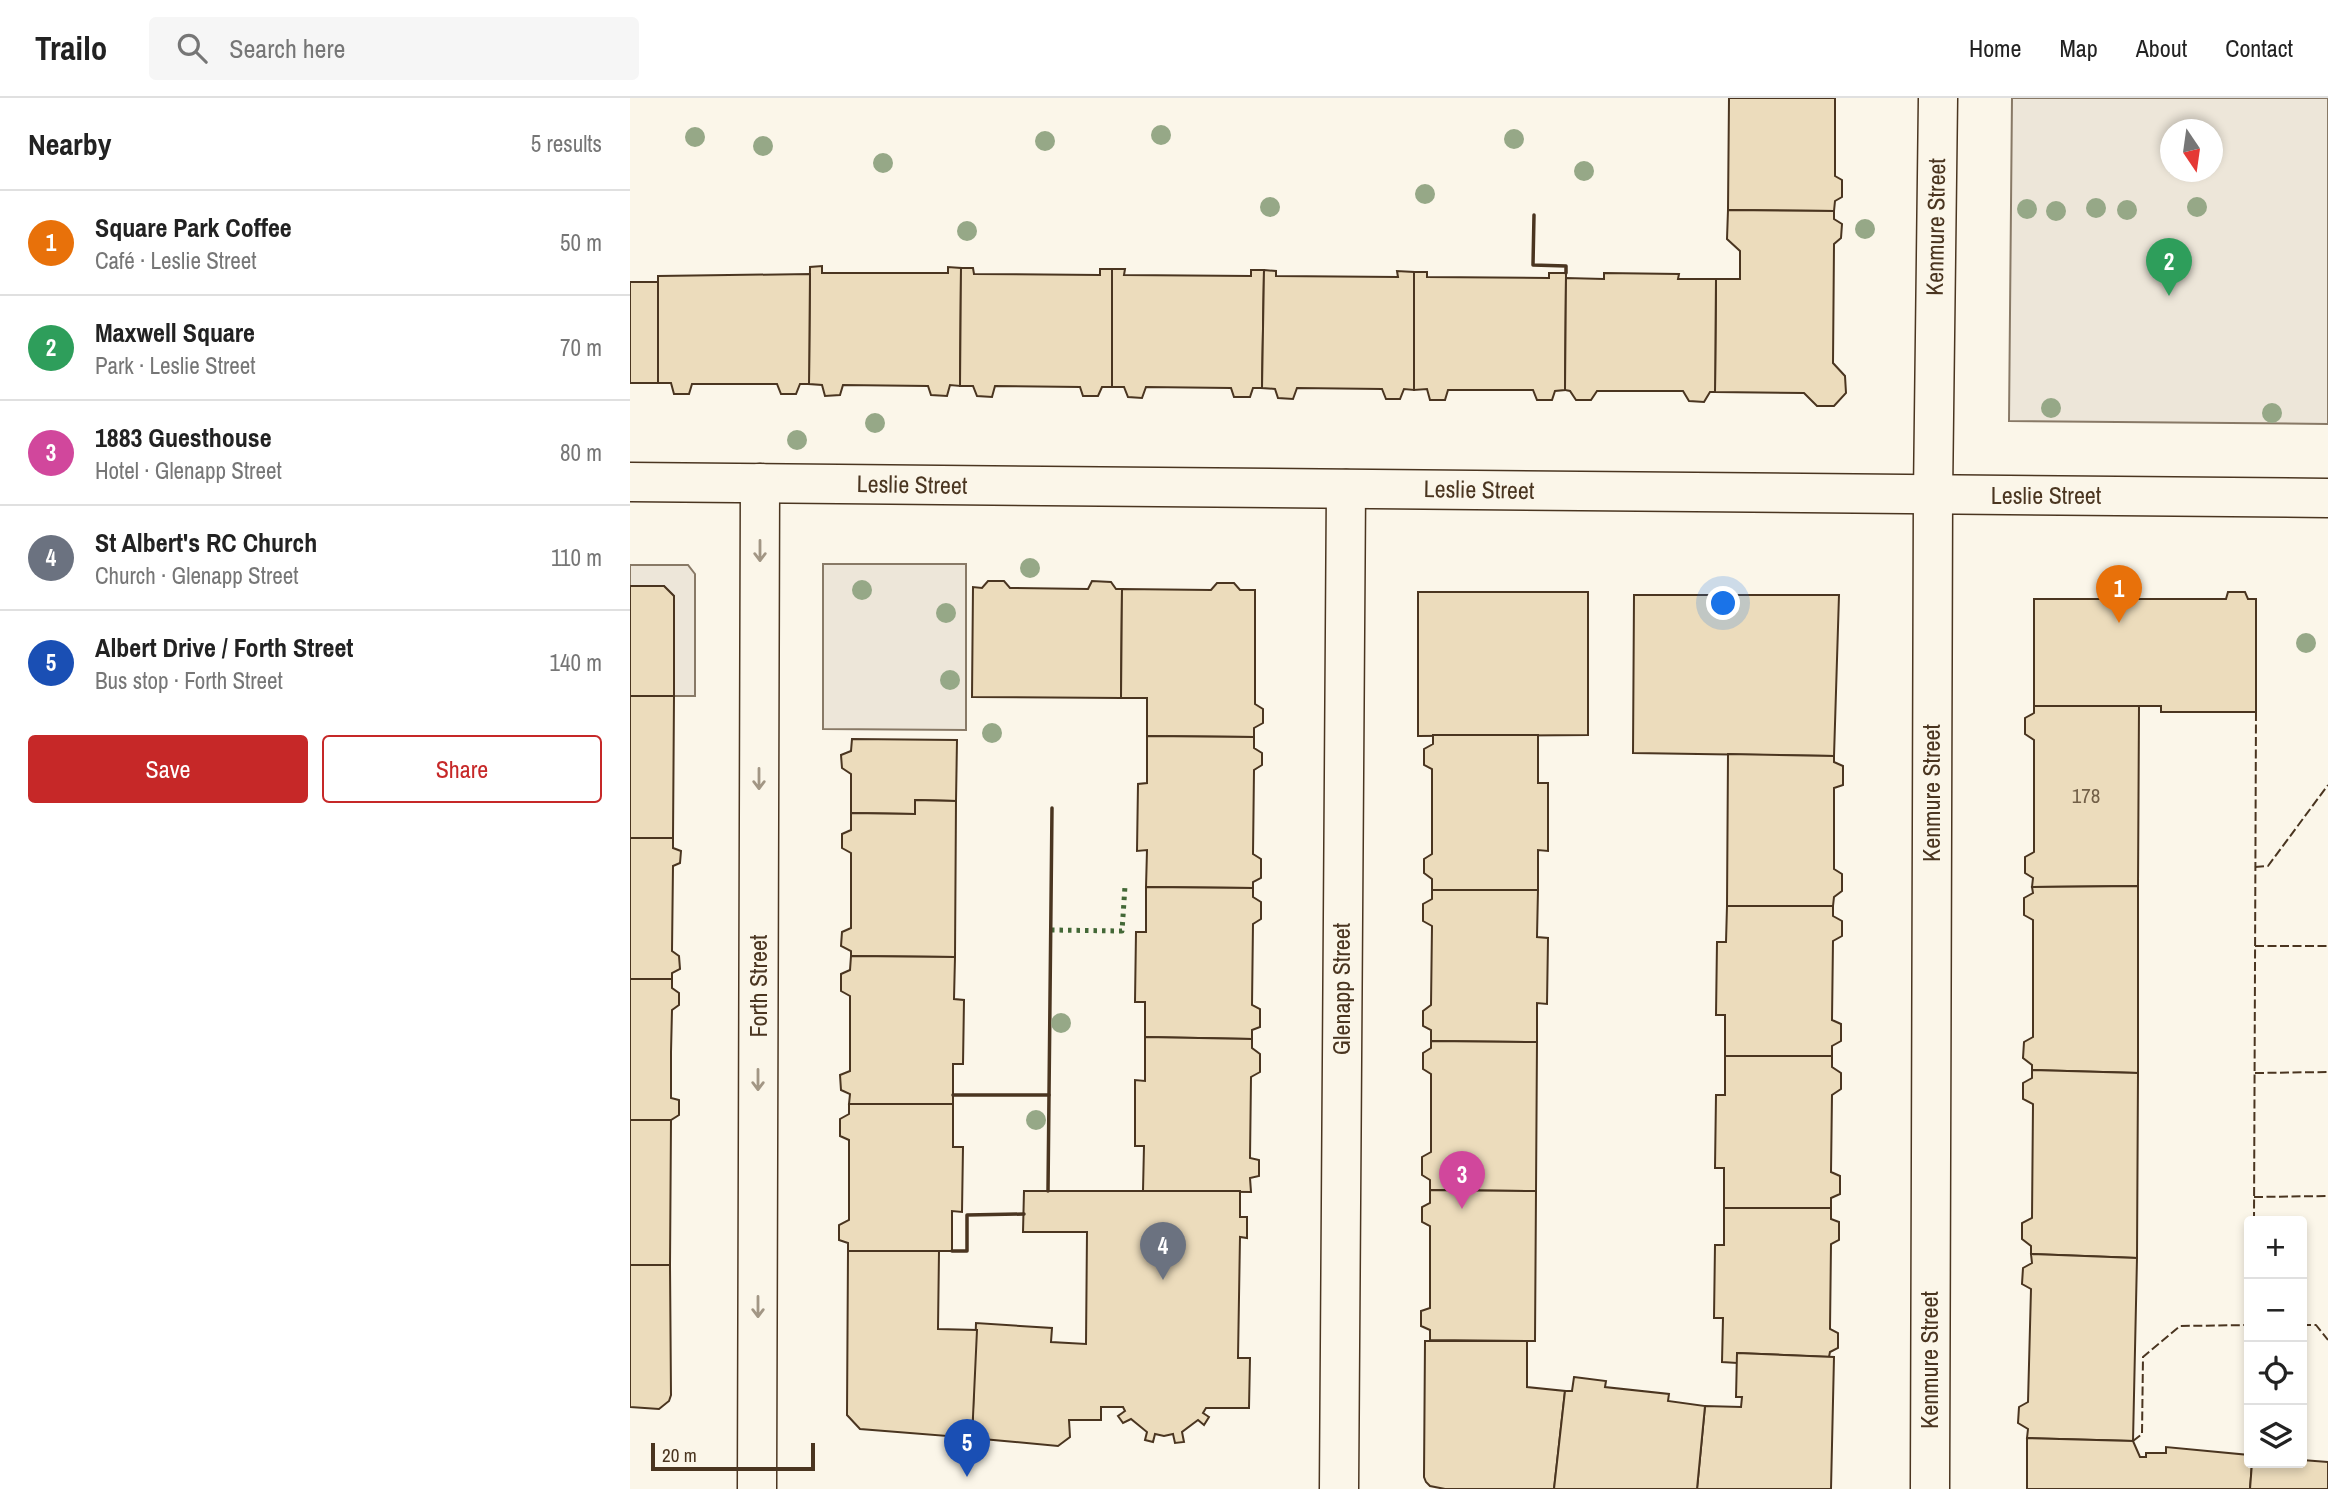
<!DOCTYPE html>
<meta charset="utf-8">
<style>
:root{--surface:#fff;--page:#f6f6f6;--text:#222;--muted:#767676;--line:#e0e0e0;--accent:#c62828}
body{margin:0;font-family:"Archivo Narrow",sans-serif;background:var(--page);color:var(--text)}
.controls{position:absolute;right:21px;bottom:21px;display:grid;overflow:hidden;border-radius:7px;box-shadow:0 4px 10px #0003}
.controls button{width:63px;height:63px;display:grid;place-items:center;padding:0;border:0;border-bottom:2px solid var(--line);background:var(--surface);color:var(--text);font:35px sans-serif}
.compass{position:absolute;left:1530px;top:21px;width:63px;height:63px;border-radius:50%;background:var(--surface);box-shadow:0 4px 10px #0003;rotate:167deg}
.scale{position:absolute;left:21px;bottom:18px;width:164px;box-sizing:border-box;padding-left:7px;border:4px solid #4a3520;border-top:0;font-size:19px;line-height:24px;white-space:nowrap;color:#4a3520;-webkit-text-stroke:5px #fbf6e9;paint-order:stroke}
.you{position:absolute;left:1094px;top:506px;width:24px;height:24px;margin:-18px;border:5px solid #fff;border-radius:50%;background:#1a73e8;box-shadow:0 0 0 10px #1a73e833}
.badge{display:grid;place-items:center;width:46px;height:46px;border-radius:50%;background:var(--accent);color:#fff;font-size:23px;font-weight:700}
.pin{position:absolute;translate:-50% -58px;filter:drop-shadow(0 2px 4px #0008)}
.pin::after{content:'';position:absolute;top:37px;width:24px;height:21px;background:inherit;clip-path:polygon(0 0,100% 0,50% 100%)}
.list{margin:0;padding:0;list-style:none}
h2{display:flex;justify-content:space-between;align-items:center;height:91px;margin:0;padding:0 28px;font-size:30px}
h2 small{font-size:23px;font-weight:400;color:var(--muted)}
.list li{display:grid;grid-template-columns:46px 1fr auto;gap:21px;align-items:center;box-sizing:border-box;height:105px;padding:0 28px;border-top:2px solid var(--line)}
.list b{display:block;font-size:26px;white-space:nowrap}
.list p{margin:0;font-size:23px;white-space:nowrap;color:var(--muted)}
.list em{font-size:23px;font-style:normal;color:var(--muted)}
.actions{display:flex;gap:14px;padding:21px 28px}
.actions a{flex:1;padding:16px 0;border:2px solid var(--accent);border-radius:7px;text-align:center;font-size:24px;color:var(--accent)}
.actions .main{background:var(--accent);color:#fff}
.icon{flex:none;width:38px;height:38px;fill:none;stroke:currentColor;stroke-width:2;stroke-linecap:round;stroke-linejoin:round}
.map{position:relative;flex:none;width:1698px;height:1391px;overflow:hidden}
header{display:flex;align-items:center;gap:42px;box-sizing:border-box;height:98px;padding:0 35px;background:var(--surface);border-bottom:2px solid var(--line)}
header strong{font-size:33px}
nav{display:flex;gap:38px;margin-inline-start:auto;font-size:24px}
.search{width:490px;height:63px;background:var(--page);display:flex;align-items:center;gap:18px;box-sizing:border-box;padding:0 24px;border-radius:7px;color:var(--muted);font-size:26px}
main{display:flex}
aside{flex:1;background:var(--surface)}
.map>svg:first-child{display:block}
.green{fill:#ede6d9;stroke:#887966;stroke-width:2;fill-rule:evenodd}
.building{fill:#ecdcbc;stroke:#4a3520;stroke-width:2}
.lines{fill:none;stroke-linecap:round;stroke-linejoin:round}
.minor-casing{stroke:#4a3520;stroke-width:41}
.minor{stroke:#fbf6e9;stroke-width:38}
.hedge{stroke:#436837;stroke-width:5;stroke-dasharray:3.5 5;stroke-linecap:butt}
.fence{stroke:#4a3520;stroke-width:2;stroke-dasharray:9 3.5;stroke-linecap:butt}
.wall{stroke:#4a3520;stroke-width:3.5}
.tree{fill:#96a887}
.oneway{stroke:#a29684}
.labels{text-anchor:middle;stroke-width:5;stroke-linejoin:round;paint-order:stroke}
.number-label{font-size:21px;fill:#725f47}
.street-label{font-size:24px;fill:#4a3520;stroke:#fbf6e9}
</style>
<header>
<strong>Trailo</strong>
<div class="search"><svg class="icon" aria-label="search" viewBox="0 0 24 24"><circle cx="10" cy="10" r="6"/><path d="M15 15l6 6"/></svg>Search here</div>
<nav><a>Home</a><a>Map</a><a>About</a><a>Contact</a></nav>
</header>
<main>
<aside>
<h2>Nearby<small>5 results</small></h2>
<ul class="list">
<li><span class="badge" style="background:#e8710a">1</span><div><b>Square Park Coffee</b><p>Café · Leslie Street</p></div><em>50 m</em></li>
<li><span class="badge" style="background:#2e9e5b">2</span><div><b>Maxwell Square</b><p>Park · Leslie Street</p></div><em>70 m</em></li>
<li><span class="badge" style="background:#d1479c">3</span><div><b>1883 Guesthouse</b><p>Hotel · Glenapp Street</p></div><em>80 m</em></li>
<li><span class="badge" style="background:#6b7280">4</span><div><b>St Albert's RC Church</b><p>Church · Glenapp Street</p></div><em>110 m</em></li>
<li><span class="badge" style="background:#1a4fb4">5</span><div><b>Albert Drive / Forth Street</b><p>Bus stop · Forth Street</p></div><em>140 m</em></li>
</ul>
<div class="actions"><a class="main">Save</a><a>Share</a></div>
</aside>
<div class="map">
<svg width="1698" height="1391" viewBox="0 0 1698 1391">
<rect width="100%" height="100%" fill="#fbf6e9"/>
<g class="green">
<path d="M1382,0H1698V326L1379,323ZM1540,32H1582V74H1540Z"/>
<path d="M193,466H336V632L193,631Z"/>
<path d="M0,467H58L65,476V598H44V498L34,488H0Z"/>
</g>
<g class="building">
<path d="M1099,0H1205V78L1212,82V99L1205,103L1204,113L1098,112Z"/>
<path d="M1098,112L1204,113V121L1212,126L1211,140L1204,146L1203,265L1215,278L1216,295L1204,308H1187L1174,295L1085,294L1086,181H1110V153L1097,141Z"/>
<path d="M192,168V175H318V169L331,170L330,288L320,287L317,298L301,297L298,288L213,287L210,297L195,298L192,287L179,286L180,169Z"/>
<path d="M331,170H343L344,176L470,177V171H482V289H472L468,298H453L450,289L365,288L362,299L347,298L343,288H330Z"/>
<path d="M482,171H495L494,177L621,178V172H634L632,290H623L620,299H604L601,290L516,289L512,300L498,299L494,289H482Z"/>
<path d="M634,172L646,173V178L768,179L767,173L784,174V292L774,291L770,301H756L752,291L667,290L663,301L648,300L645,291L632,290Z"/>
<path d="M784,174H797V179L919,180V175H936L935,292L925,293L922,302H907L903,292H818L815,302H800L797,291L784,292Z"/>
<path d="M974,175L1049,176L1048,181H1086L1085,294H1080L1074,304L1059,303L1053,293H967L961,302H946L940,293L935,292L936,180L974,181Z"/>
<path d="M180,176L179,286H170L166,296H151L147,286H62L59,296H44L41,285H28V178Z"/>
<rect x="0" y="184" width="28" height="101"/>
<path d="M358,483H374L380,490L458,491L462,483L481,484L486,491H492L491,600L342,599L343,489L352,490Z"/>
<path d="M587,485H604L610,492H625V606L633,611V625L624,630V639L517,638V600H491L492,491L581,492Z"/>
<path d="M0,488H34L44,498V598H0Z"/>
<path d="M788,494H958V637L788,638Z"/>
<path d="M1598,494H1615L1618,501H1626V614H1531V608H1404V501H1596Z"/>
<path d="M1004,497H1209L1204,658L1003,655Z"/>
<path d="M0,598H44L43,740H0Z"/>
<path d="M1404,608H1509L1508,788L1402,789L1403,780L1395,775V759L1404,754V642L1395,636V620L1404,615Z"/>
<path d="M803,637H908V685H918V753L908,752V792H802V781L794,775V761L802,756V671L794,667V651L803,646Z"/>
<path d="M517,638L624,639V650L632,655V667L624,672L623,756L631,761V780L623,784V790L516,789L517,752L507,753L508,686L517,685Z"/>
<path d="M222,641L327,642L326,703L285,702V716L221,715V676L212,670L211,657L221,653Z"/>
<path d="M1098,656L1204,658V664L1213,668V687L1204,690V771L1212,776V793L1204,799L1203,808H1097Z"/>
<path d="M285,702L326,703L325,859L221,858V853L211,848L212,834L221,830V755L212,750V736L221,732V715L285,716Z"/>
<path d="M0,740H43V750L51,753L50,765L43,768L42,853L49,858L50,871L42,875V881H0Z"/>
<path d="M1508,788V975L1402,972V967L1393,960L1394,944L1403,939V822L1394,817V800L1403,795L1402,789Z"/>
<path d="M516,789L623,790V799L631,804V821L623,826L622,907L630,911V929L622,932V941L515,939V904H505L506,834H516Z"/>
<path d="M802,792H908L907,839L918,840L917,906L907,905V944L801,943V932L793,928V913L801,907L802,828L793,823V806L802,801Z"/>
<path d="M1097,808H1203V818L1212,823V838L1203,843L1202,922L1211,926V943L1202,948V958H1095V917H1086L1087,844H1096Z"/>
<path d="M221,858L325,859L324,901L334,902L333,966H323V1006H219L220,996L211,992L210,977L220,973V898L211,893V876L220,872Z"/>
<path d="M0,881H42V890L49,895V907L42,912L41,954V1000L49,1002V1017L41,1022H0Z"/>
<path d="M515,939L622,941V950L630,956V974L621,979L620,1060L629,1062V1078L620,1080L621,1094L513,1093L514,1048H505V982L515,983Z"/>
<path d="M801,943L907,944L906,1093L800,1092V1082L792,1077V1059L801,1054V976L793,971V955L801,950Z"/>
<path d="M1095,958H1202V969L1211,975V991L1202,997L1201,1074L1210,1078V1096L1201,1100V1110H1094V1070H1085L1086,997H1095Z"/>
<path d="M1402,972L1508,975L1507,1160L1401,1156V1148L1392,1141V1125L1402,1120L1403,1006L1393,1001V985L1402,980Z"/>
<path d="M219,1006H323V1049H333L332,1114L322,1113V1153H218V1145L209,1142V1127L219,1122V1042L210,1038V1021L219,1016Z"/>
<path d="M0,1022H41L40,1167H0Z"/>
<path d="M800,1092L906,1093L905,1243L800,1242V1232L791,1228V1213L800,1210V1128L792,1124V1109L800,1105Z"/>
<path d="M394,1093H610V1119H617V1140L610,1139L608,1260H620L619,1310H576L573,1315L579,1319L574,1327L568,1322L552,1334L554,1344L545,1345L543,1336L534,1338L525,1336L523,1344L515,1342L517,1334L501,1321L493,1325L488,1318L495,1313L493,1309H471V1322H439L440,1339L428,1348L342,1340L346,1225L422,1230L421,1244L456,1246L457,1134H393Z"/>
<path d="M1094,1110H1201V1121L1209,1124V1142L1201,1146L1200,1231L1208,1235V1250L1200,1254L1199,1259L1107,1255V1265L1092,1264L1093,1220H1084L1085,1147H1094Z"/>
<path d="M218,1153H309L308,1231L347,1232L342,1340L230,1331L217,1317Z"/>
<path d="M1401,1156L1507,1160L1503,1343L1397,1340L1398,1331L1388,1325L1389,1309L1398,1304L1401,1191L1392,1186L1393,1170L1402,1165Z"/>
<path d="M0,1167H40L41,1297L39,1303L29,1311L0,1309Z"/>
<path d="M795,1243H897V1289L935,1293L924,1391H815L800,1388L796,1384L794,1379Z"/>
<path d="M1107,1255L1204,1259L1201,1391H1067L1075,1308L1111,1309L1112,1299H1106Z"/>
<path d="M944,1279L976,1283L975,1289L1039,1296L1038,1303L1075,1308L1067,1391H924L935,1293H942Z"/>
<path d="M1397,1340L1503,1343L1510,1359H1516V1355H1536V1349L1619,1357V1365H1622L1620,1391H1397Z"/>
<path d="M1672,1362L1698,1364V1391H1620L1622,1365H1672Z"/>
</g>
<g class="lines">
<g class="minor-casing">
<g id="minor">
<path d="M0,384L1698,400"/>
<path d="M127,1391L130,385"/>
<path d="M709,1391L716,391"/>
<path d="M1300,1391L1303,397L1308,0"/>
</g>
</g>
<use href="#minor" class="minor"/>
<path class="hedge" d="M421,832L492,833L495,788"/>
<g class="fence">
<path d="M1625,769L1638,768L1698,687"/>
<path d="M1625,848H1698"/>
<path d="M1625,975L1698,974"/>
<path d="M1624,1099L1698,1098"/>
<path d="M1624,1123L1626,614"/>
<path d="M1672,1227H1686L1698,1242"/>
<path d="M1503,1343L1512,1336L1513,1259L1550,1228L1619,1227"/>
</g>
<g class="wall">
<path d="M904,117L903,167L936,168V175"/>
<path d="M323,997H419"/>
<path d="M418,1093L422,710"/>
<path d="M322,1153H337V1117L394,1116"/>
</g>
</g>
<g class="tree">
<circle cx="531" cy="37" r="10"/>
<circle cx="65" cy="39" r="10"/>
<circle cx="884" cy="41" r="10"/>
<circle cx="415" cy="43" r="10"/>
<circle cx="133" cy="48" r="10"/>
<circle cx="253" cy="65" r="10"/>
<circle cx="954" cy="73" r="10"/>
<circle cx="795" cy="96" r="10"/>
<circle cx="640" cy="109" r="10"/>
<circle cx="1567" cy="109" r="10"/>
<circle cx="1466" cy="110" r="10"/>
<circle cx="1397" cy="111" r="10"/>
<circle cx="1497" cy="112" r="10"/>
<circle cx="1426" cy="113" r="10"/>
<circle cx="1235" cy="131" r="10"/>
<circle cx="337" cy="133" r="10"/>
<circle cx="1421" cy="310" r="10"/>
<circle cx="1642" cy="315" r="10"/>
<circle cx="245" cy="325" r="10"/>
<circle cx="167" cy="342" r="10"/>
<circle cx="400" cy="470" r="10"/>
<circle cx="232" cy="492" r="10"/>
<circle cx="316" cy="515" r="10"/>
<circle cx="1676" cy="545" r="10"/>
<circle cx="320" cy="582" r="10"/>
<circle cx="362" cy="635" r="10"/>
<circle cx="431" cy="925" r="10"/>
<circle cx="406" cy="1022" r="10"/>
</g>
<defs><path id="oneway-shaft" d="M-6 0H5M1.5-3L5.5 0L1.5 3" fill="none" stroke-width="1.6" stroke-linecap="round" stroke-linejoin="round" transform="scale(1.75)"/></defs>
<g class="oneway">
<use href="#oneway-shaft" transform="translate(130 453) rotate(90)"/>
<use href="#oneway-shaft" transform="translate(129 681) rotate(90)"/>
<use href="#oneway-shaft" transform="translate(128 982) rotate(90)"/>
<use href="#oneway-shaft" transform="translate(128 1209) rotate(90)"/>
</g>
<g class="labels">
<g class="number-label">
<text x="1456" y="705">178</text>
</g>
<g class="street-label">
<text transform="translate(1306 129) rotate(-89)" y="8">Kenmure Street</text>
<text transform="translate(282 387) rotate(1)" y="8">Leslie Street</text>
<text transform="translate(849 392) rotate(1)" y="8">Leslie Street</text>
<text x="1416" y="406">Leslie Street</text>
<text transform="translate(1302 695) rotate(-90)" y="8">Kenmure Street</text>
<text transform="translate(129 888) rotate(-90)" y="8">Forth Street</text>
<text transform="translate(712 891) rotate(-90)" y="8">Glenapp Street</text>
<text transform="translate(1300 1262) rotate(-90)" y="8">Kenmure Street</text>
</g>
</g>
</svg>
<div class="controls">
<button>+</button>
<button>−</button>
<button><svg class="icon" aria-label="locate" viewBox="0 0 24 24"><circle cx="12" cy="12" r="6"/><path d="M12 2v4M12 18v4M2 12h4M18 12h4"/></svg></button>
<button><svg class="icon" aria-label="layers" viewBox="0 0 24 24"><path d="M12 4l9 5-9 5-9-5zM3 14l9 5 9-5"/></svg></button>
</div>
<svg class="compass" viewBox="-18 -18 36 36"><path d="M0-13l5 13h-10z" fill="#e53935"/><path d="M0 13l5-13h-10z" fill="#767676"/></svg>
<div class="scale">20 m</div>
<div class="you"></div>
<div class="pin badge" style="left:1489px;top:525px;background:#e8710a">1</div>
<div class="pin badge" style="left:1539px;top:198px;background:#2e9e5b">2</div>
<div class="pin badge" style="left:832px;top:1111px;background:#d1479c">3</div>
<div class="pin badge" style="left:533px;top:1182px;background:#6b7280">4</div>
<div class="pin badge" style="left:337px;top:1379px;background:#1a4fb4">5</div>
</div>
</main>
